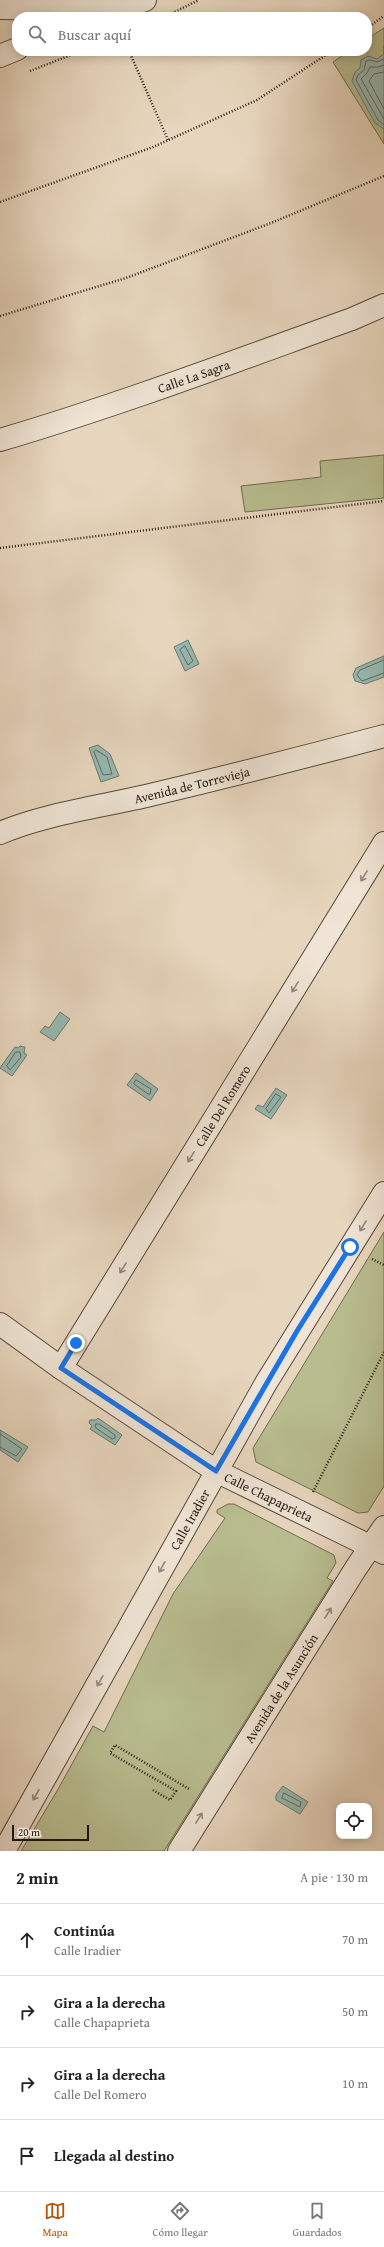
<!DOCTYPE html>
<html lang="es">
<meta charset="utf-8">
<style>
:root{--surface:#fff;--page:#f2f2f2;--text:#222;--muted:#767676;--line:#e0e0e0;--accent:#b45309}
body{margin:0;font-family:"Gentium Book Plus",serif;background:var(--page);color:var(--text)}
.controls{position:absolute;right:12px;bottom:12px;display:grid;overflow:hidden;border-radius:8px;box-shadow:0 2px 10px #0003}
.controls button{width:36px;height:36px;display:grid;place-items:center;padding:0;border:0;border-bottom:1px solid var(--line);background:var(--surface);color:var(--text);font:20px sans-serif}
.scale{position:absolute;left:12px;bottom:10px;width:77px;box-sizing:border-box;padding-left:4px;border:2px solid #241a10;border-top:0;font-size:11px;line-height:14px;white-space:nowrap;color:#241a10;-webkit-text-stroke:3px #efe4d5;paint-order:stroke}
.stop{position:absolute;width:12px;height:12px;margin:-9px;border:3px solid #1a73e8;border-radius:50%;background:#fff}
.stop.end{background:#1a73e8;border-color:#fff;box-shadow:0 1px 4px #0008}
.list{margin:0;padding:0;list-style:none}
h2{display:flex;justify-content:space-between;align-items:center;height:52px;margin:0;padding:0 16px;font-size:17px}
h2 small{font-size:13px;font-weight:400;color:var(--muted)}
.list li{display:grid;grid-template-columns:26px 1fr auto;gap:12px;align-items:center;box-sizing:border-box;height:72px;padding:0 16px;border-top:1px solid var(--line)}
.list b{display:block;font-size:15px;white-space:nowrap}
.list p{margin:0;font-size:13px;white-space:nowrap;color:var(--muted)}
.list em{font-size:13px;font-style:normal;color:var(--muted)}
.icon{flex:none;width:22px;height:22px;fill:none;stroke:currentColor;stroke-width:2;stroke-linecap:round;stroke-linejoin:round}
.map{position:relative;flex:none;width:384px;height:1851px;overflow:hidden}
.search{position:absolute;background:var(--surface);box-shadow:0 2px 10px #0003;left:12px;right:12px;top:12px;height:44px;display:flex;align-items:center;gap:10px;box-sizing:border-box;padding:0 14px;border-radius:16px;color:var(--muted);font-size:15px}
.sheet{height:340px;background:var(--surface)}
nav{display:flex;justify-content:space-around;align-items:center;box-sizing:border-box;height:56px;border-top:1px solid var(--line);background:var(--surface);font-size:11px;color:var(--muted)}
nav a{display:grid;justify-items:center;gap:2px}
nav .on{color:var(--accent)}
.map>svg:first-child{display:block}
.green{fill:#b8bd90;stroke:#6e6c50}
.water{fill:#97b9b2;stroke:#697971}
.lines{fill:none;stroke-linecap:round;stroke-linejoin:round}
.shore{stroke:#5e6a61;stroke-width:1}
.street-casing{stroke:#55493c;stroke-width:24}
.path{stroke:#241a10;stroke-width:2.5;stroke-dasharray:1 2;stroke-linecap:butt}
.street{stroke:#efe4d5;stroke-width:22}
.oneway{stroke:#94897c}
.route{stroke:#1a73e8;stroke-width:5}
.labels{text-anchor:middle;stroke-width:3;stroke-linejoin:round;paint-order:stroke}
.street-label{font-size:13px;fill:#241a10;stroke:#efe4d5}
</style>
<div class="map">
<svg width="384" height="1851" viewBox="0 0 384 1851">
<rect width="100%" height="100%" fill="#e7d6be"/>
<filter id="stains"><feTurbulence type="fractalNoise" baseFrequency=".005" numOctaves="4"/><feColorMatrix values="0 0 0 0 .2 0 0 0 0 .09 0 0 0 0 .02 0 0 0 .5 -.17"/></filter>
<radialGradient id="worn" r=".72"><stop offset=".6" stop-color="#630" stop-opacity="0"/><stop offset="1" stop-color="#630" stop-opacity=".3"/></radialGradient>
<g class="green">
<path d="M384,28V144L333,62L349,51H367V39Z"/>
<path d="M384,455V498L245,512L241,486L321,477L320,461Z"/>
<path d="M384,1232V1486L368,1512L358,1513L256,1462L253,1448Z"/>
<path d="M228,1504H234L334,1555L336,1563L327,1578L333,1581L164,1851H21L57,1791L93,1726L104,1732L173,1594L225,1518L217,1513V1510Z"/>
</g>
<g class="water">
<path d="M384,46V129L375,123L352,81L355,72L360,68L361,60L368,56L377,59L384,54Z"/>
<path d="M188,640L199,664L185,671L174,647Z"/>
<path d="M384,656V677L365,684L355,681L353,675L356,668Z"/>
<path d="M98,745L110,754L119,776L101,782L89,748Z"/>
<path d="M60,1012L70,1019L54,1041L40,1032L45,1026L49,1028Z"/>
<path d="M20,1046L25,1047L24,1053L27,1055L12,1076L0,1068L15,1047L18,1048Z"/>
<path d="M136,1073L158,1089L150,1101L127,1085Z"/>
<path d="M276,1088L287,1095L271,1119L255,1109L258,1105L263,1107Z"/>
<path d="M98,1418L122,1435L115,1445L90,1429L92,1426L89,1423L90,1420H96Z"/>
<path d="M0,1430L28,1447L18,1462L0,1450Z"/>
<path d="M283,1786L308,1802L300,1814L276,1800V1795Z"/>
</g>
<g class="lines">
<g class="shore">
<path d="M384,59L377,62L370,60L366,61L364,70L358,75L356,80L378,120L384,125"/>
<path d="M384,65L378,67H370L367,73L361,79L384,119"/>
<path d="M384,72L374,74L369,81L384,109"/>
<path d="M185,646L193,661L188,665L180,650Z"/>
<path d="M384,660L360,670L357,675L362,681L384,673"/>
<path d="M96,750L107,757L112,774L103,775L94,752Z"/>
<path d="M16,1052H20L21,1057L10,1070L7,1066Z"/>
<path d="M136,1080L151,1089L150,1094H148L134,1084Z"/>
<path d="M276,1094L281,1097L269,1113L266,1109Z"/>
<path d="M96,1424H99L115,1435V1438L112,1439L96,1428Z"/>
<path d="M0,1434L22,1449L16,1456L0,1447"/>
<path d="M284,1793L301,1802L300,1807L282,1798Z"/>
</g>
<g class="street-casing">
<g id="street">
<path d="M0,8L114,10"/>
<path d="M101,15L145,0"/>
<path d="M0,56L17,49"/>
<path id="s1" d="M0,440C119,405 235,361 352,319L384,305"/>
<path id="s2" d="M0,833C46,814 98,807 146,796C226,777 305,757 384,736"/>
<path id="s3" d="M0,1324L61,1368L216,1471L384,1553"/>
<path id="s4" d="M61,1368L384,843"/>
<path id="s5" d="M4,1851L266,1383L384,1193"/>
<path id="s6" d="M179,1851L356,1568L384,1527"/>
</g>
</g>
<g class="path">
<path d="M164,17L199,0"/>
<path d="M367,28L384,16"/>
<path d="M129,51L168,140"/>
<path d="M30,71L81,51"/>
<path d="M0,202L153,147L257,100L332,51"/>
<path d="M0,316L126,278L271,223L384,176"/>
<path d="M0,548L384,501"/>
<path d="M372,1259L384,1265"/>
<path d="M313,1492L384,1352"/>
<path d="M153,1790L170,1800L176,1791L110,1753L115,1745L189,1789"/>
</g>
<use href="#street" class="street"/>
</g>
<defs><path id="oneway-shaft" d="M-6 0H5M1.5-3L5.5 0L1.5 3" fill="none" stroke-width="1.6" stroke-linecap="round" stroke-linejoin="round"/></defs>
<g class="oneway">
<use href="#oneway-shaft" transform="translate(364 876) rotate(122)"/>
<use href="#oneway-shaft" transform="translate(295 987) rotate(122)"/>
<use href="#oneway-shaft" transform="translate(191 1157) rotate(122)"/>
<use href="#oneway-shaft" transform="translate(363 1226) rotate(122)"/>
<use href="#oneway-shaft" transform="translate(123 1268) rotate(122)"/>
<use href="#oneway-shaft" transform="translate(162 1567) rotate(119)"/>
<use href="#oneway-shaft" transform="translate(328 1613) rotate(-58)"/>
<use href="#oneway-shaft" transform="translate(100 1681) rotate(119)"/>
<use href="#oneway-shaft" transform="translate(36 1795) rotate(119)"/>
<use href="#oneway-shaft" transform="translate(199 1818) rotate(-58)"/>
</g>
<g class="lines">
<path class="route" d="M76,1343L61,1368L216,1471L297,1331L350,1247"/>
</g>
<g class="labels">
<g class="street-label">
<text dy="5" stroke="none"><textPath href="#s1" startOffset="204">Calle La Sagra</textPath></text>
<text dy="5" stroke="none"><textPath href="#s2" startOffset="198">Avenida de Torrevieja</textPath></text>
<text dy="5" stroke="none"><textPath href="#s4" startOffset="308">Calle Del Romero</textPath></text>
<text dy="5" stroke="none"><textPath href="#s3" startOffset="320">Calle Chapaprieta</textPath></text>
<text dy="5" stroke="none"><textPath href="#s5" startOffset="380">Calle Iradier</textPath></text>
<text dy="5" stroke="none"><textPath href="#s6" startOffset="192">Avenida de la Asunción</textPath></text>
</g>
</g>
<rect width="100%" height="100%" filter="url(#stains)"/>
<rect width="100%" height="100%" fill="url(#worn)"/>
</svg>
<div class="controls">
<button><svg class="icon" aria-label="locate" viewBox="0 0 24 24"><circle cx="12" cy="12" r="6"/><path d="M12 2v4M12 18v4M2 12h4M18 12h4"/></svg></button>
</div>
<div class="scale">20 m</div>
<div class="stop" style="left:350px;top:1247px"></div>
<div class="stop end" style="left:76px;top:1343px"></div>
<div class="search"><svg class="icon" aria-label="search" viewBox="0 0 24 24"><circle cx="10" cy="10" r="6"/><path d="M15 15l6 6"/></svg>Buscar aquí</div>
</div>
<section class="sheet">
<h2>2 min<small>A pie · 130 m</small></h2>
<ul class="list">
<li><svg class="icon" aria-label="ahead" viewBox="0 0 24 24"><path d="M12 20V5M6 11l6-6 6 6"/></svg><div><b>Continúa</b><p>Calle Iradier</p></div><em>70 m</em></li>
<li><svg class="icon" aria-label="right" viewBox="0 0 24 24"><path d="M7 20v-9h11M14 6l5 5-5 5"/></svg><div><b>Gira a la derecha</b><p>Calle Chapaprieta</p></div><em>50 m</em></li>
<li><svg class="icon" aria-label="right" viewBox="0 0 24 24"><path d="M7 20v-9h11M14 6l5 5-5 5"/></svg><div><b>Gira a la derecha</b><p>Calle Del Romero</p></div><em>10 m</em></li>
<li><svg class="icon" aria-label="arrive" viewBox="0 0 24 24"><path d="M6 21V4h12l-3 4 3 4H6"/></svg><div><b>Llegada al destino</b></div></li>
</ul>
</section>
<nav>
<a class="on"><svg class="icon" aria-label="map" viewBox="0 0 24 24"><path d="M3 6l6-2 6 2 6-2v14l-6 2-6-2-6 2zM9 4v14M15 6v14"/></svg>Mapa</a>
<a><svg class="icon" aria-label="directions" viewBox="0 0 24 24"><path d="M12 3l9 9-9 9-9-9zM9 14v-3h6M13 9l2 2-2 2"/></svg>Cómo llegar</a>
<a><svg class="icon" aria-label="saved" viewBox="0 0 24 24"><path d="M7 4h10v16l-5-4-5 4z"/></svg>Guardados</a>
</nav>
